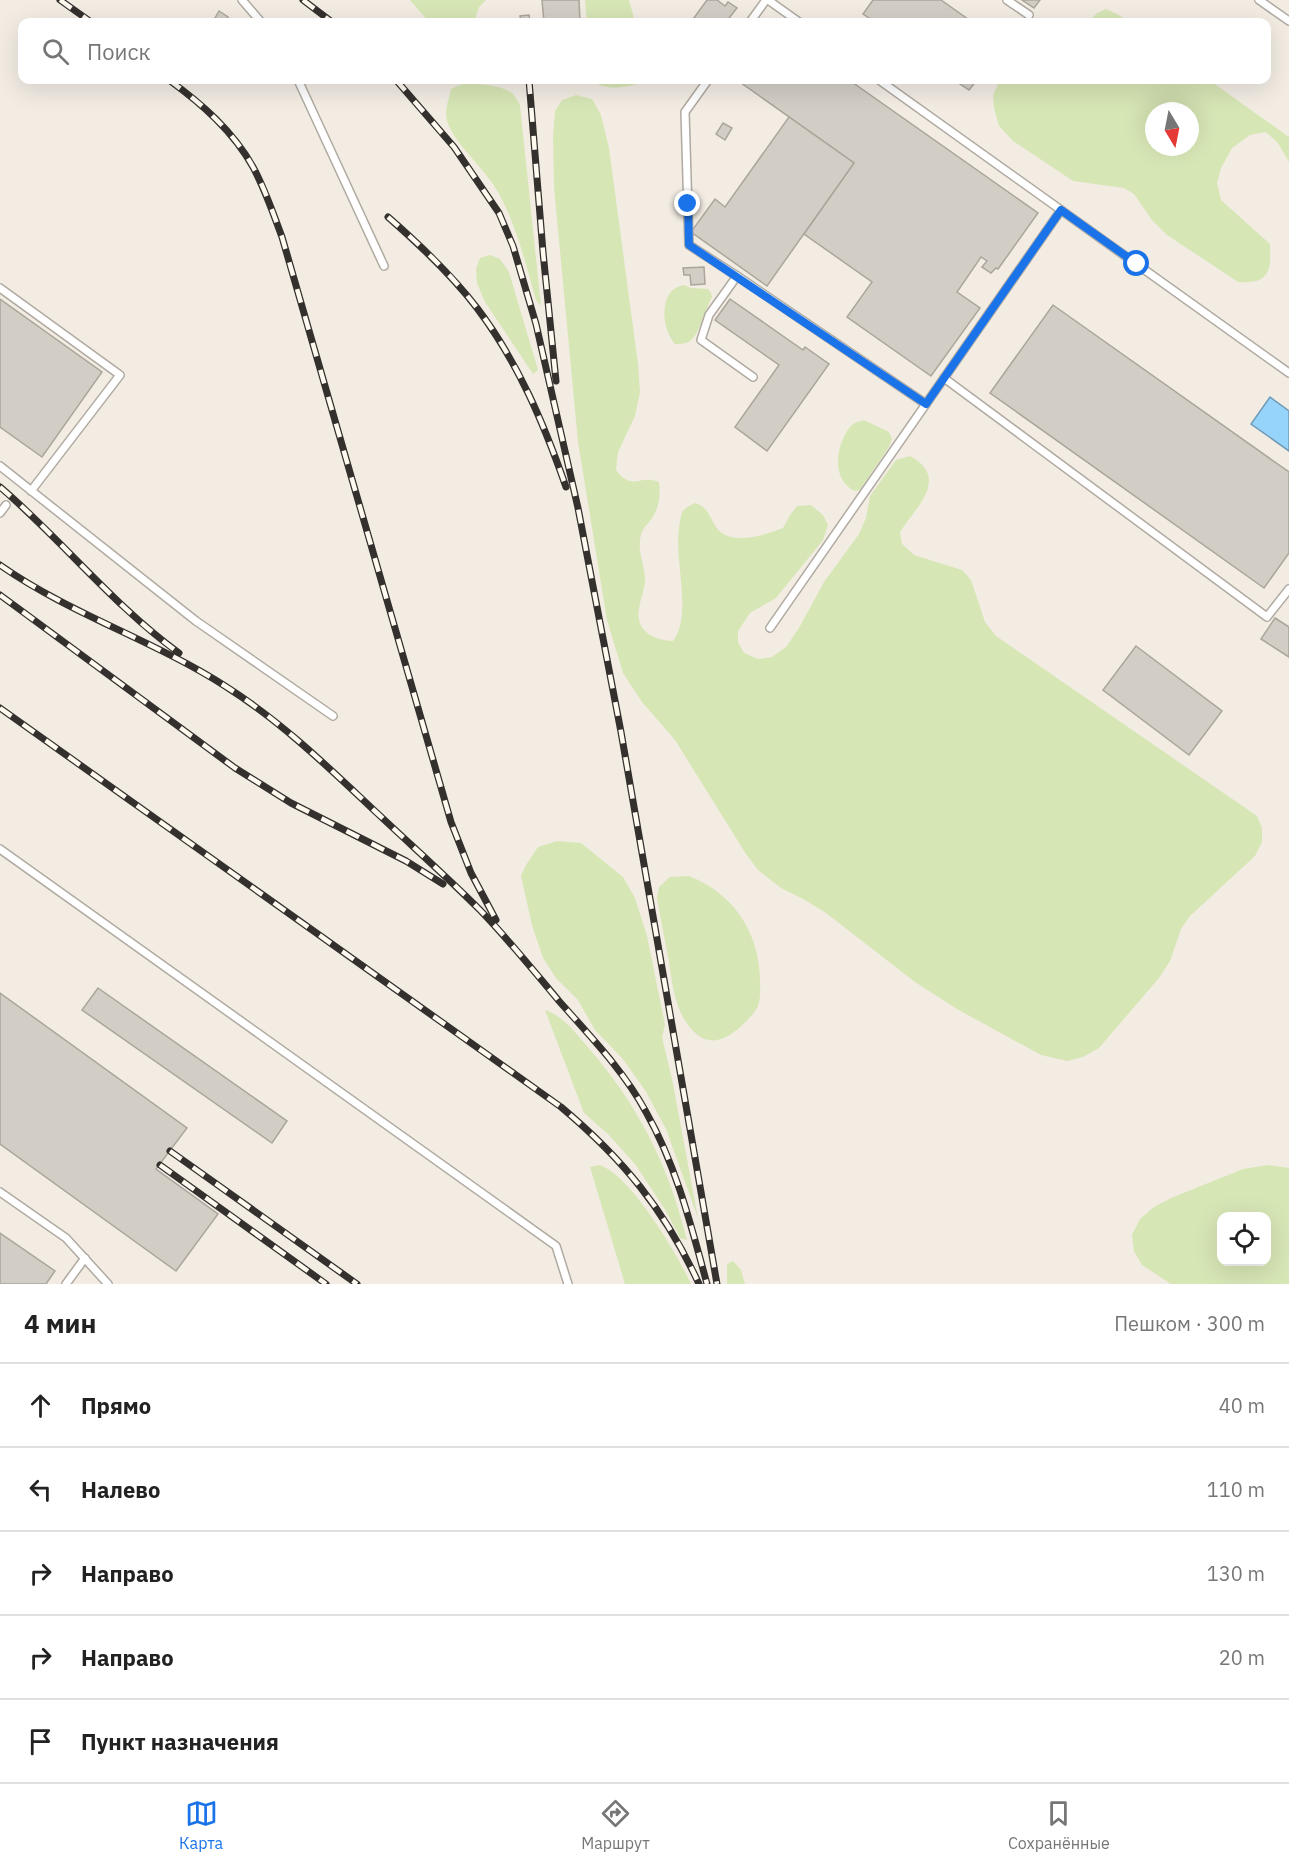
<!DOCTYPE html>
<html lang="ru">
<meta charset="utf-8">
<style>
:root{--surface:#fff;--page:#f2f2f2;--text:#222;--muted:#767676;--line:#e0e0e0;--accent:#1a73e8}
body{margin:0;font-family:"IBM Plex Sans",sans-serif;background:var(--page);color:var(--text)}
.controls{position:absolute;right:18px;bottom:18px;display:grid;overflow:hidden;border-radius:12px;box-shadow:0 6px 24px #0002}
.controls button{width:54px;height:54px;display:grid;place-items:center;padding:0;border:0;border-bottom:2px solid var(--line);background:var(--surface);color:var(--text);font:30px sans-serif}
.compass{position:absolute;left:1145px;top:102px;width:54px;height:54px;border-radius:50%;background:var(--surface);box-shadow:0 6px 24px #0002;rotate:170deg}
.stop{position:absolute;width:18px;height:18px;margin:-14px;border:4px solid #1a73e8;border-radius:50%;background:#fff}
.stop.end{background:#1a73e8;border-color:#fff;box-shadow:0 2px 6px #0008}
.list{margin:0;padding:0;list-style:none}
h2{display:flex;justify-content:space-between;align-items:center;height:78px;margin:0;padding:0 24px;font-size:26px}
h2 small{font-size:20px;font-weight:400;color:var(--muted)}
.list li{display:grid;grid-template-columns:39px 1fr auto;gap:18px;align-items:center;box-sizing:border-box;height:84px;padding:0 24px;border-top:2px solid var(--line)}
.list b{display:block;font-size:22px;white-space:nowrap}
.list em{font-size:20px;font-style:normal;color:var(--muted)}
.icon{flex:none;width:33px;height:33px;fill:none;stroke:currentColor;stroke-width:2;stroke-linecap:round;stroke-linejoin:round}
.map{position:relative;flex:none;width:1289px;height:1284px;overflow:hidden}
.search{position:absolute;background:var(--surface);box-shadow:0 6px 24px #0002;left:18px;right:18px;top:18px;height:66px;display:flex;align-items:center;gap:15px;box-sizing:border-box;padding:0 21px;border-radius:12px;color:var(--muted);font-size:22px}
.sheet{height:498px;background:var(--surface)}
nav{display:flex;justify-content:space-around;align-items:center;box-sizing:border-box;height:84px;border-top:2px solid var(--line);background:var(--surface);font-size:16px;color:var(--muted)}
nav a{display:grid;justify-items:center;gap:3px}
nav .on{color:var(--accent)}
.map>svg:first-child{display:block}
.green{fill:#d7e6b5;fill-rule:evenodd}
.water{fill:#96d4fb;stroke:#709bb6;stroke-width:1.5}
.building{fill:#d3cec5;stroke:#aba59d;stroke-width:1.5}
.lines{fill:none;stroke-linecap:round;stroke-linejoin:round}
.service-casing{stroke:#b0aaa2;stroke-width:10}
.service{stroke:#fff;stroke-width:7}
.rail-casing{stroke:#33302d;stroke-width:7}
.rail{stroke:#fff9f0;stroke-width:4.5;stroke-dasharray:14;stroke-linecap:butt}
.route{stroke:#1a73e8;stroke-width:8}
</style>
<div class="map">
<svg width="1289" height="1284" viewBox="0 0 1289 1284">
<rect width="100%" height="100%" fill="#f2ece3"/>
<g class="green">
<path d="M410,0H486L479,7L474,22H429Z"/>
<path d="M585,0H629L635,22H587Z"/>
<path d="M1106,9L1117,14L1130,22H1089L1097,13Z"/>
<path d="M594,80H640L637,84C622,88 610,90 595,83Z"/>
<path d="M1006,80H1209L1289,137V162L1278,143L1266,132L1250,135L1232,148L1221,168L1217,183L1221,200L1270,244C1271,271 1270,284 1238,282L1167,235L1152,220L1134,194L1124,188L1073,181L1013,141L999,126L994,108L993,96L998,84ZM1154,111H1190V147H1154Z"/>
<path d="M462,84C477,84 499,84 512,93C515,96 518,101 520,105L541,306L536,300C525,262 515,218 493,184C481,166 453,141 447,121C444,111 449,99 451,89Z"/>
<path d="M576,95L592,99L601,115L609,148L638,364L640,392L635,416L618,452L616,470C633,492 639,474 659,482C660,492 660,503 655,513C652,520 645,525 642,532C635,550 646,565 645,582C644,591 640,600 639,609C635,632 655,640 673,641C693,615 674,561 679,529C680,523 680,516 683,511C686,507 691,505 695,503C708,507 709,516 716,527C730,547 765,535 783,528L790,515L797,506L811,505L823,515L828,525L823,540L776,598L750,613L738,631V642L744,653L758,659L772,657L786,647L799,628L824,582L859,534L866,518L870,496L896,460L910,456C951,478 915,508 900,532L902,544L914,555L962,570L971,580L985,622L996,636L1257,816L1262,828V842L1255,856L1190,916L1181,929L1170,961L1159,978L1099,1048L1083,1057L1067,1061L1041,1055L957,1009L915,982L826,913L805,900L781,888L758,870L746,854L675,740L642,702L623,673L607,620L578,442L554,187L553,138L555,111L562,100Z"/>
<path d="M490,255L500,259L509,272L538,370L533,374L485,302L477,283L476,269L480,258Z"/>
<path d="M684,285L691,288L708,289L711,293L712,297C706,308 699,335 690,341C686,344 680,344 675,344C661,328 658,289 684,285Z"/>
<path d="M864,420L889,432L892,439L889,447L860,490L854,491C835,480 835,457 843,439C846,433 849,426 855,423C858,422 861,421 864,420Z"/>
<path d="M557,841L581,843L623,877L635,898L647,936L665,1025L662,1037L672,1079L698,1218L666,1129L645,1090L622,1058L595,1030L578,1000L556,978L543,958L532,925L521,876L526,865L538,847Z"/>
<path d="M689,876C733,893 759,932 760,979C760,988 761,998 758,1006C754,1014 746,1022 740,1027C718,1047 700,1045 684,1019C674,1002 672,981 669,962C665,941 661,920 657,898L659,887L670,877Z"/>
<path d="M545,1010C563,1016 574,1031 586,1045C623,1087 652,1134 671,1187C677,1204 682,1222 687,1240L680,1238L666,1211L635,1164L608,1134L584,1113Z"/>
<path d="M600,1165C604,1167 609,1169 612,1172C639,1191 677,1254 691,1284H625L590,1167Z"/>
<path d="M1268,1165L1289,1168V1284H1171L1142,1265L1134,1251L1132,1235L1140,1219L1154,1207L1171,1198L1243,1169ZM1222,1216H1266V1262H1222Z"/>
<path d="M733,1261L741,1270L745,1284H727V1264Z"/>
</g>
<path class="water" d="M1270,397L1289,411V451L1251,424Z"/>
<g class="building">
<path d="M542,0H579L580,22H544Z"/>
<path d="M707,0H717L725,6L728,2L737,8L726,22H691Z"/>
<path d="M873,0H941L972,22H875L863,14Z"/>
<path d="M1022,0H1040L1034,8Z"/>
<path d="M219,11L228,17L225,22L215,18Z"/>
<path d="M529,15L530,22H521L520,16Z"/>
<path d="M737,80H849L1038,213L998,269L996,268L991,273L982,267L987,261L981,257L957,292L980,308L931,376L847,317L872,282L804,234L854,163Z"/>
<path d="M954,80H977L969,90Z"/>
<path d="M789,117L854,163L767,286L691,232L715,199L725,207Z"/>
<path d="M723,123L732,128L725,140L716,134Z"/>
<path d="M704,267L705,284L691,285L690,275H684L683,268Z"/>
<path d="M0,299L102,372L42,457L0,427Z"/>
<path d="M730,299L803,350L805,347L829,364L767,451L735,427L779,365L715,320Z"/>
<path d="M1053,305L1289,472V553L1264,588L990,393Z"/>
<path d="M1275,618L1289,627V657L1261,639Z"/>
<path d="M1136,646L1222,711L1189,755L1103,690Z"/>
<path d="M98,988L287,1121L272,1143L82,1010Z"/>
<path d="M0,993L187,1128L156,1169L218,1214L176,1271L0,1144Z"/>
<path d="M0,1233L55,1271L46,1284H0Z"/>
</g>
<g class="lines">
<g class="service-casing">
<g id="service">
<path d="M242,0L261,22"/>
<path d="M768,0L799,22"/>
<path d="M1007,0L1029,15"/>
<path d="M1259,0L1289,21"/>
<path d="M750,22L766,0"/>
<path d="M298,80L384,266"/>
<path d="M708,80L685,112L689,245L737,276"/>
<path d="M879,80L1289,373"/>
<path d="M0,288L120,375L31,491"/>
<path d="M753,377L701,340L709,315L737,276L926,404"/>
<path d="M944,378L1267,617L1289,589"/>
<path d="M0,466L196,621L333,716"/>
<path d="M0,513L6,505"/>
<path d="M770,628L1061,210"/>
<path d="M0,849L556,1246L568,1284"/>
<path d="M0,1192L66,1238L108,1284"/>
<path d="M66,1284L85,1258"/>
</g>
</g>
<use href="#service" class="service"/>
<g class="rail-casing">
<g id="rail">
<path d="M60,0L91,22"/>
<path d="M303,0L332,22"/>
<path d="M169,80C202,104 233,131 253,167C265,189 273,213 282,237L451,822L471,873L496,920"/>
<path d="M396,80L454,147L499,213L513,246L536,324L578,508L621,732L717,1284"/>
<path d="M529,80L543,252L556,381"/>
<path d="M388,217C420,245 451,274 477,308C518,362 544,424 566,487"/>
<path d="M0,487C62,540 113,605 179,653"/>
<path d="M0,565C70,614 153,640 225,686C282,722 329,768 377,813C412,846 447,877 480,910C508,939 533,970 559,1001C590,1036 624,1071 646,1112C676,1165 691,1225 707,1284"/>
<path d="M0,595L235,768L291,803L406,861L443,884"/>
<path d="M0,708L561,1107C623,1159 665,1210 699,1284"/>
<path d="M170,1151L357,1284"/>
<path d="M160,1165L326,1284"/>
</g>
</g>
<use href="#rail" class="rail"/>
</g>
<g class="lines">
<path class="route" d="M688,204L689,245L926,404L1061,210L1137,264"/>
</g>
</svg>
<div class="controls">
<button><svg class="icon" aria-label="locate" viewBox="0 0 24 24"><circle cx="12" cy="12" r="6"/><path d="M12 2v4M12 18v4M2 12h4M18 12h4"/></svg></button>
</div>
<svg class="compass" viewBox="-18 -18 36 36"><path d="M0-13l5 13h-10z" fill="#e53935"/><path d="M0 13l5-13h-10z" fill="#767676"/></svg>
<div class="stop" style="left:1137px;top:264px"></div>
<div class="stop end" style="left:688px;top:204px"></div>
<div class="search"><svg class="icon" aria-label="search" viewBox="0 0 24 24"><circle cx="10" cy="10" r="6"/><path d="M15 15l6 6"/></svg>Поиск</div>
</div>
<section class="sheet">
<h2>4 мин<small>Пешком · 300 m</small></h2>
<ul class="list">
<li><svg class="icon" aria-label="ahead" viewBox="0 0 24 24"><path d="M12 20V5M6 11l6-6 6 6"/></svg><div><b>Прямо</b></div><em>40 m</em></li>
<li><svg class="icon" aria-label="left" viewBox="0 0 24 24"><path d="M17 20v-9H6M10 6l-5 5 5 5"/></svg><div><b>Налево</b></div><em>110 m</em></li>
<li><svg class="icon" aria-label="right" viewBox="0 0 24 24"><path d="M7 20v-9h11M14 6l5 5-5 5"/></svg><div><b>Направо</b></div><em>130 m</em></li>
<li><svg class="icon" aria-label="right" viewBox="0 0 24 24"><path d="M7 20v-9h11M14 6l5 5-5 5"/></svg><div><b>Направо</b></div><em>20 m</em></li>
<li><svg class="icon" aria-label="arrive" viewBox="0 0 24 24"><path d="M6 21V4h12l-3 4 3 4H6"/></svg><div><b>Пункт назначения</b></div></li>
</ul>
</section>
<nav>
<a class="on"><svg class="icon" aria-label="map" viewBox="0 0 24 24"><path d="M3 6l6-2 6 2 6-2v14l-6 2-6-2-6 2zM9 4v14M15 6v14"/></svg>Карта</a>
<a><svg class="icon" aria-label="directions" viewBox="0 0 24 24"><path d="M12 3l9 9-9 9-9-9zM9 14v-3h6M13 9l2 2-2 2"/></svg>Маршрут</a>
<a><svg class="icon" aria-label="saved" viewBox="0 0 24 24"><path d="M7 4h10v16l-5-4-5 4z"/></svg>Сохранённые</a>
</nav>
